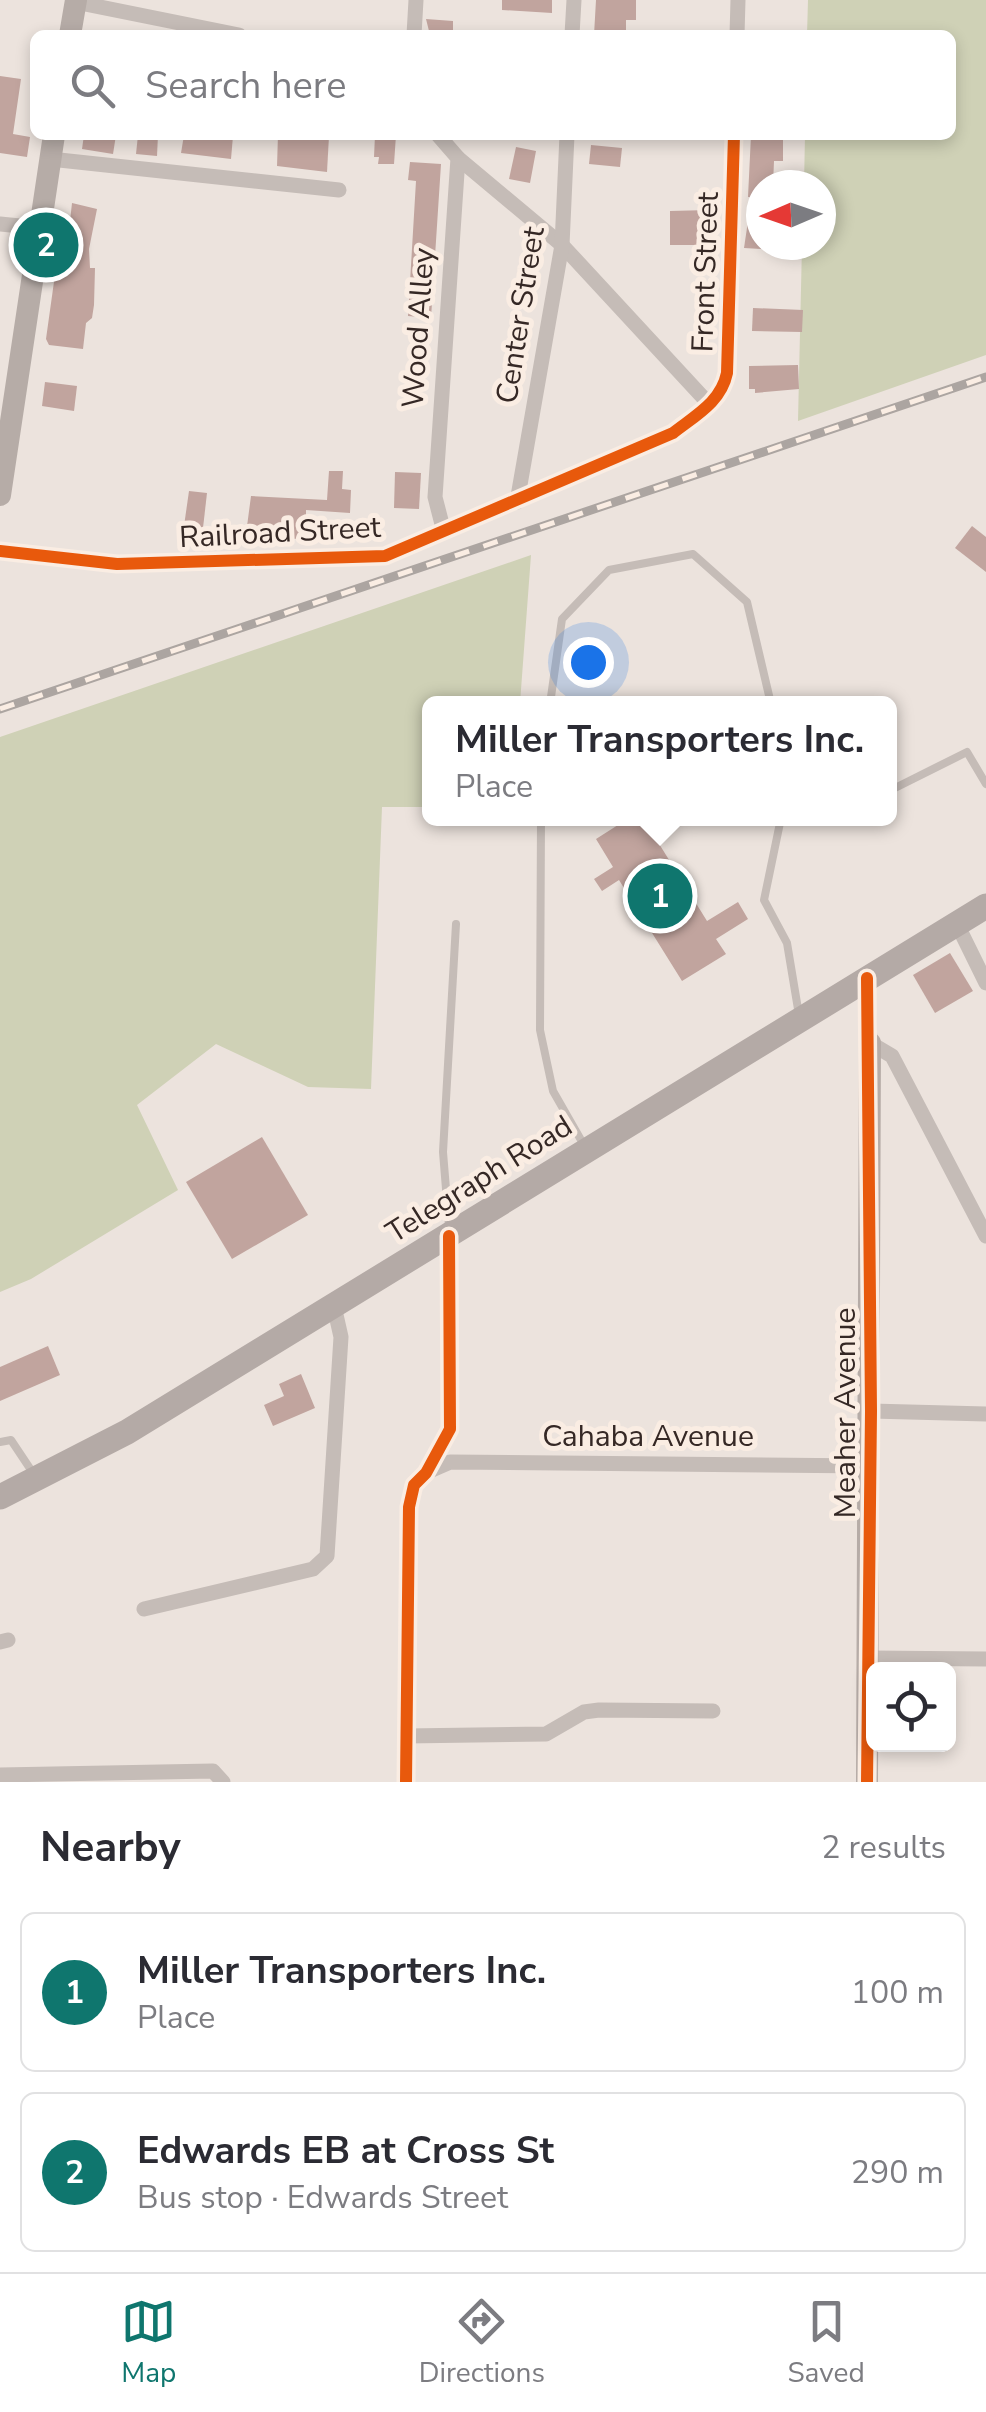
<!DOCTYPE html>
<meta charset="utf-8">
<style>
:root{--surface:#fff;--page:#f7f7f7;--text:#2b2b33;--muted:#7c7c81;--line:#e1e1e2;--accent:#0f766e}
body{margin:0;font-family:"Nunito Sans",sans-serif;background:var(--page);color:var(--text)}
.controls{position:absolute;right:30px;bottom:30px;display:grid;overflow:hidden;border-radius:15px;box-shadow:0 5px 15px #0003}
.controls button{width:90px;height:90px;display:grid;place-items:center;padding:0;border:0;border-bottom:2px solid var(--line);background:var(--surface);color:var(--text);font:50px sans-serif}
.compass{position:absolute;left:746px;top:170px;width:90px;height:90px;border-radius:50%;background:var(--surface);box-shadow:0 5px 15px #0003;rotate:268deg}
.you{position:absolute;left:588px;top:662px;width:35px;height:35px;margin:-25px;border:8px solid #fff;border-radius:50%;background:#1a73e8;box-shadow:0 0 0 15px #1a73e833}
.badge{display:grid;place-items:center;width:65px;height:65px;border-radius:50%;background:var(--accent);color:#fff;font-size:32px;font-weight:700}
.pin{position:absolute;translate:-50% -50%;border:5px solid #fff;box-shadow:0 2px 10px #0006}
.popup{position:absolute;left:422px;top:696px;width:475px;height:130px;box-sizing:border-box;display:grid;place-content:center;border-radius:15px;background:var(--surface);filter:drop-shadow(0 2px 8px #0005);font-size:32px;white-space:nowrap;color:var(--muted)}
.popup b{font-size:38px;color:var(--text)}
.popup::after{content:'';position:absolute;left:50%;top:100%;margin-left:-20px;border:20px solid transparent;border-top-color:var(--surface)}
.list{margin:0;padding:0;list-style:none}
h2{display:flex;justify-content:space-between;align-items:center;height:130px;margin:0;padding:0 40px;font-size:42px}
h2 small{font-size:32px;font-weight:400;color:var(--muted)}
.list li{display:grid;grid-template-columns:65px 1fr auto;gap:30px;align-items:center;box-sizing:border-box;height:160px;margin:0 20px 20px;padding:0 20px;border:2px solid var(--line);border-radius:15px}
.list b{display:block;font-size:38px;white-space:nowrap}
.list p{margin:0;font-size:32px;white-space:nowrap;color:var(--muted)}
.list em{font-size:32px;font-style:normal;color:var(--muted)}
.icon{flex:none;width:55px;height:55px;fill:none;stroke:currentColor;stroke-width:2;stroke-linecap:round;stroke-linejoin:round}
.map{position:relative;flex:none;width:986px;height:1782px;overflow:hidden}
.search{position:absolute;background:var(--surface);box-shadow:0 5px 15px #0003;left:30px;right:30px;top:30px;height:110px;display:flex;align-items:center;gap:25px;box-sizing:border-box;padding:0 35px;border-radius:15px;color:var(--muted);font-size:38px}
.sheet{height:490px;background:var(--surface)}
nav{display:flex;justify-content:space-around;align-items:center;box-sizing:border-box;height:140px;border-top:2px solid var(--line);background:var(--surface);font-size:28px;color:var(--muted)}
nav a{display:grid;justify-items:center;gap:5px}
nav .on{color:var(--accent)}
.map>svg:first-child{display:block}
.green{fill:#cfd1b6}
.building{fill:#c1a49e}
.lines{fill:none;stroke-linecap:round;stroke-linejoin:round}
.lane{stroke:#c5bcb7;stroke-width:8}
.street{stroke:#c5bcb7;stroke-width:15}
.secondary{stroke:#b6aca7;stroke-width:22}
.primary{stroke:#b4aaa6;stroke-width:25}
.rail-casing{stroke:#aca5a1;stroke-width:9}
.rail{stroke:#faede3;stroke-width:5;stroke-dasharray:15;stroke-linecap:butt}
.cycleway-casing{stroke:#faede3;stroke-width:19}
.cycleway{stroke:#e8590c;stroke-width:12}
.labels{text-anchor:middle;stroke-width:10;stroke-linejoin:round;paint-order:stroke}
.street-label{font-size:30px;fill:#352825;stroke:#faede3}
</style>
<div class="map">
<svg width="986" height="1782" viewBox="0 0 986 1782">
<rect width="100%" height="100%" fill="#ece3dd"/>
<g class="green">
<path d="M808,0H986V355L798,421L802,245H821V185H804L805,135H951V35H807Z"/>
<path d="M531,555L520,703L430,704V807H382L371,1089L308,1087L216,1044L137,1105L178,1190L31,1279L0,1292V737Z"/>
</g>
<g class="building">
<path d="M502,0H552V13L502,10Z"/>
<path d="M596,0H636V20H626V35H594Z"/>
<path d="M426,19L453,21V35H430Z"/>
<path d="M0,76L21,79L13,134L30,137L27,157L0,153Z"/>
<path d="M84,135H116L113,154L82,149Z"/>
<path d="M138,135H158L157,156L136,154Z"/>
<path d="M184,135L233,136L231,159L181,153Z"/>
<path d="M278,135L329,136L327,172L277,166Z"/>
<path d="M375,135H396L394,164H378L379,157H374Z"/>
<path d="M751,135H783V161H774L773,185H761V198L748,197Z"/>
<path d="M591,145L622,148L620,167L589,164Z"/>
<path d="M516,147L536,151L530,183L509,179Z"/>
<path d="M410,162L441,164L431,318L408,316L416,181L408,180Z"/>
<path d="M751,201H761V249L744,248Z"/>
<path d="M72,203L97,209L89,249L90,268H95L94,305L92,318L86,323L83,349L49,345L46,339L59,246L68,239Z"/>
<path d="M709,210L714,213L712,245H670V211Z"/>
<path d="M753,308L803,310L802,332L752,331Z"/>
<path d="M798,365L799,389L755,393V389H749V366Z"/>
<path d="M45,382L77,386L74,411L42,406Z"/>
<path d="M329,471H343L342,489L351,490L350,513L306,510V540L246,534L251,496L327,500Z"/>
<path d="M395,472L421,473L419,509L394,508Z"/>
<path d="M189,491L207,493L203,528L184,526Z"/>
<path d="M972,526L986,537V572L955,548Z"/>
<path d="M629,818H643L707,921L738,902L748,919L716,939L726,954L682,981L619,880L602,891L594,879L613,867L596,839Z"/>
<path d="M950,953L973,991L935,1013L913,975Z"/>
<path d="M262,1137L308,1215L232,1259L186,1182Z"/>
<path d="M48,1346L60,1375L0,1401V1367Z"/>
<path d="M301,1374L315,1408L273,1426L264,1405L284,1396L279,1384Z"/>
</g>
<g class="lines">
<g class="lane">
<path d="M550,704L562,619L609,570L693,554L747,602L771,704"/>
<path d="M895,788L967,752L986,784"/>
<path d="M541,818L540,1030L553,1091L585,1147"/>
<path d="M781,818L764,900L787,943L799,1015"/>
<path d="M449,1226L443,1152L456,924"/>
<path d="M0,1442L11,1440L33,1473"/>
</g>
<g class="street">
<path d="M75,2L239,35"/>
<path d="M414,35L416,0"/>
<path d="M572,35L574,0"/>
<path d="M737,35L738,0"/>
<path d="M438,135L458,158L435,497L444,532"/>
<path d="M458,158L562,245L710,405"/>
<path d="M50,159L339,190"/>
<path d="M0,224L40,228"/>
<path d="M517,502L562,245L567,135"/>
<path d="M0,551L117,564L385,556L673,433C696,415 721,402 727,373L734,135"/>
<path d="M956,922L986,983"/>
<path d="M867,978L870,1043L892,1056L986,1236"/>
<path d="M871,1411L986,1414"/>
<path d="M427,1472L450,1462L871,1466"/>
<path d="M144,1609L313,1569L327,1556L341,1337L334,1306"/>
<path d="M0,1642L8,1640"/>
<path d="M869,1658L986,1659"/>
<path d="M406,1736L546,1734L584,1712L599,1710L713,1711"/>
<path d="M0,1775L213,1771L223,1782"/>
<path d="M406,1782L409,1507L414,1485L426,1473L450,1429L449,1236"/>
</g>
<g class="secondary">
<path d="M70,35L76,0"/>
<path d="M0,495L54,135"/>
<path d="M867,1782L870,1043"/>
</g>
<path class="primary" d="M0,1497L127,1432L986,906"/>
<g class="rail-casing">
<path id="rail" d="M0,709L986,377"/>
</g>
<use href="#rail" class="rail"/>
<g class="cycleway-casing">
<g id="cycleway">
<path d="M0,551L117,564L385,556L673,433C696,415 721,402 727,373L734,135"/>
<path d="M406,1782L409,1507L414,1485L426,1473L450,1429L449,1236"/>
<path d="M867,1782L871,1411L867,978"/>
</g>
</g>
<use href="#cycleway" class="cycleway"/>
</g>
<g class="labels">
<g class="street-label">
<text transform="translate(705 272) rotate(-88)" y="10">Front Street</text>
<text transform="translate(520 315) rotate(-81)" y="10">Center Street</text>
<text transform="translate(418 328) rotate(-86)" y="10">Wood Alley</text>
<text transform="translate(280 532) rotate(-3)" y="10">Railroad Street</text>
<text transform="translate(479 1179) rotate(-32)" y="10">Telegraph Road</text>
<text transform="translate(845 1413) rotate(-90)" y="10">Meaher Avenue</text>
<text x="648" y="1446">Cahaba Avenue</text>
</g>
</g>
</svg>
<div class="controls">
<button><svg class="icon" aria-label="locate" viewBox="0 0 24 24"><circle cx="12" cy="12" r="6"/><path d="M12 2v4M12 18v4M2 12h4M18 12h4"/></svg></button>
</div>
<svg class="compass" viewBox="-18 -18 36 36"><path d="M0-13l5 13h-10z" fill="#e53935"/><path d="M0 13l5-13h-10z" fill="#7c7c81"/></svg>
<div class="you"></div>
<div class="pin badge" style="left:660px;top:896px">1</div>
<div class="popup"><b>Miller Transporters Inc.</b>Place</div>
<div class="pin badge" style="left:46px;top:245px">2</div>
<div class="search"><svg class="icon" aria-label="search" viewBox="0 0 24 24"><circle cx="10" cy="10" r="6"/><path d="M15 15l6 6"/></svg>Search here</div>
</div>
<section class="sheet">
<h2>Nearby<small>2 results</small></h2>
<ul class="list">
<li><span class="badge">1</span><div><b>Miller Transporters Inc.</b><p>Place</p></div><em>100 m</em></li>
<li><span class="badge">2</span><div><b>Edwards EB at Cross St</b><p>Bus stop · Edwards Street</p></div><em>290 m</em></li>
</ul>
</section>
<nav>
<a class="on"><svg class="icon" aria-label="map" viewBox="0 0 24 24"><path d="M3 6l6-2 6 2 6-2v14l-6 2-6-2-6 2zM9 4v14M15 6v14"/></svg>Map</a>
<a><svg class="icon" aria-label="directions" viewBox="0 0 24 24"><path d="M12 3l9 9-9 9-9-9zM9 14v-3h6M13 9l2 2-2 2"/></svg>Directions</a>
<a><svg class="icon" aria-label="saved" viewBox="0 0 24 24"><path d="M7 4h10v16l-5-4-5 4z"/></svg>Saved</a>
</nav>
